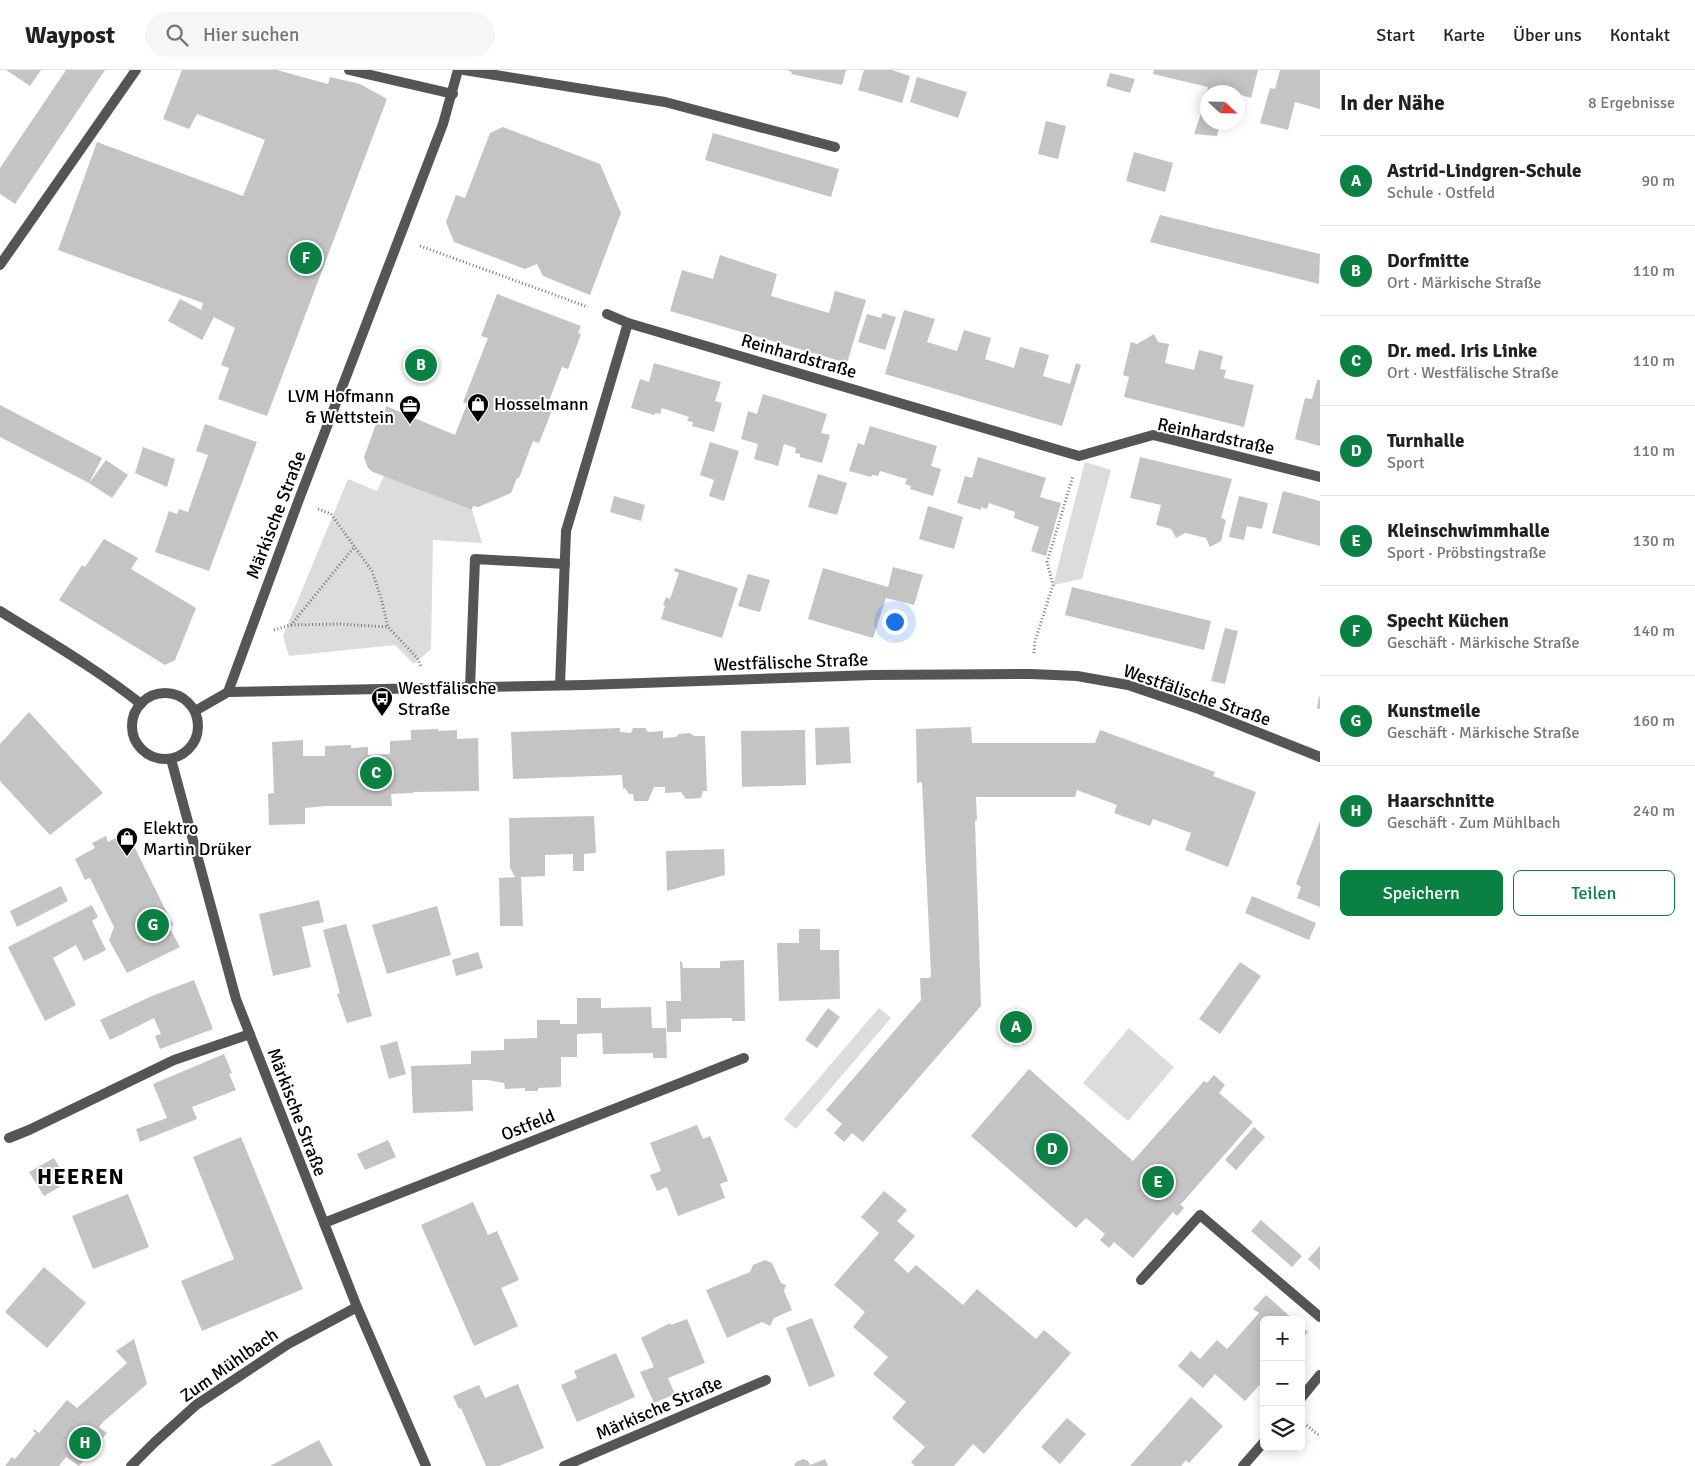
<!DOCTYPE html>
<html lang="de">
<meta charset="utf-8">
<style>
:root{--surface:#fff;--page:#f6f6f6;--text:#202124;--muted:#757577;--line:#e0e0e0;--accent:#0b8043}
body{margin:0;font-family:Signika,sans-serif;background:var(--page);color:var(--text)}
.controls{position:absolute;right:15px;bottom:15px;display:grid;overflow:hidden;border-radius:8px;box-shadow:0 2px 12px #0003}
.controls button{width:45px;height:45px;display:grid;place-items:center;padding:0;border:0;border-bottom:1px solid var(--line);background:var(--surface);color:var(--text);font:25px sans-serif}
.compass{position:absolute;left:1200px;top:15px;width:45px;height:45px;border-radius:50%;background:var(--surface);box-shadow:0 2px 12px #0003;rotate:112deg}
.you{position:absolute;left:894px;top:551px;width:18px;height:18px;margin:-12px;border:4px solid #fff;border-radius:50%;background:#1a73e8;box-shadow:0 0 0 8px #1a73e833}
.badge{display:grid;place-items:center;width:32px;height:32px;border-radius:50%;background:var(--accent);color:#fff;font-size:16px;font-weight:700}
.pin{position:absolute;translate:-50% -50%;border:2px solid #fff;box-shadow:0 1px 5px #0006}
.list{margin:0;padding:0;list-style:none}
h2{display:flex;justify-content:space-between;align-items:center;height:65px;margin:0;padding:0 20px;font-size:21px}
h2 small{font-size:16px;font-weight:400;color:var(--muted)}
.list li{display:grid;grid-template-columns:32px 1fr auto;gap:15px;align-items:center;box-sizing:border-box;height:90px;padding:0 20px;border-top:1px solid var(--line)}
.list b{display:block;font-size:19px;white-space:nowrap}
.list p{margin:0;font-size:16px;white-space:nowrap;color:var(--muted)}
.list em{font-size:16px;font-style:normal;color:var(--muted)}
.actions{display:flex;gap:10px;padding:15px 20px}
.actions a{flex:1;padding:11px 0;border:1px solid var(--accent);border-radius:8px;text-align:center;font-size:18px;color:var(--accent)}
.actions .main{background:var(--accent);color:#fff}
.icon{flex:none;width:28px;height:28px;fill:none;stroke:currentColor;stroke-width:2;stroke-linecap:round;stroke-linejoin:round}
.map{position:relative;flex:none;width:1320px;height:1396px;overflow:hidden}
header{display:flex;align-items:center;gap:30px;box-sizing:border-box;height:70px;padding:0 25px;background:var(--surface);border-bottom:1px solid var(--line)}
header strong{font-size:24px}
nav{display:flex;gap:28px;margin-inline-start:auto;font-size:18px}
.search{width:350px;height:45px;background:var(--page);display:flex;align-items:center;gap:12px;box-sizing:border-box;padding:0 18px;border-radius:28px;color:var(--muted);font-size:19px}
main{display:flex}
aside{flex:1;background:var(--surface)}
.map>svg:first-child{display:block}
.green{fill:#dcdcdc}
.building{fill:#c4c4c4}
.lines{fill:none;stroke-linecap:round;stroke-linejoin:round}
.path{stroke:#777;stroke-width:3;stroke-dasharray:1 2.5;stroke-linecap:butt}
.service{stroke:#555;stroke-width:10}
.minor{stroke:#555;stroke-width:10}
.labels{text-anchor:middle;stroke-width:4;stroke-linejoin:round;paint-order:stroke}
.street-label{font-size:18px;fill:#000;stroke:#fff}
.poi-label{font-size:18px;fill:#000;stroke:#fff;text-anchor:start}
.district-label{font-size:22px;font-weight:bold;letter-spacing:1px;fill:#000;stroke:#fff}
</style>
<header>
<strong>Waypost</strong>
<div class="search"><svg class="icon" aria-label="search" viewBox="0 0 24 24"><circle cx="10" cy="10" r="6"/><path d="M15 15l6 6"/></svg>Hier suchen</div>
<nav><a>Start</a><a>Karte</a><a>Über uns</a><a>Kontakt</a></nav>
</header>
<main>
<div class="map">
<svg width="1320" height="1396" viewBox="0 0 1320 1396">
<rect width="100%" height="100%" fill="#fff"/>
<g class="green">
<path d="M1085,392L1111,400L1082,509L1053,515Z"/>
<path d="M384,406L472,440L482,473L433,470L431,579L414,594L395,575L289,586L283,566L348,409L377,421Z"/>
<path d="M879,938L891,948L796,1059L784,1049Z"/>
<path d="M1129,958L1174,997L1128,1051L1083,1013Z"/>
</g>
<g class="building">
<path d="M6,0H41L30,16Z"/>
<path d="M66,0H105L15,134L0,124V98Z"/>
<path d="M182,0H277L328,14L330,7L360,14L387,29L267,346L218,329L229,298L221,295L235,258L214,247L202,270L168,251L180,229L201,240L203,233L58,180L97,72L243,126L265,70L197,44L189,59L163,49Z"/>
<path d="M787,0H846L842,15L791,4L792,2Z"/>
<path d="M864,0H892L910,6L902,33L858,20Z"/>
<path d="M1154,0H1258L1251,28L1238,24V22H1207L1208,17L1153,4Z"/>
<path d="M1280,0H1320V39L1295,32L1288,60L1260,53L1270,18L1275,19Z"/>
<path d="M1110,3L1135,9L1130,23L1106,16Z"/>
<path d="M917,7L967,22L958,48L910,32Z"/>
<path d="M1208,23V52H1221L1217,66L1194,64Z"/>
<path d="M1046,51L1066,56L1058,89L1038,84Z"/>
<path d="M503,57L600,94L621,143L590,225L543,206L537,194L525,199L454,172L446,152L456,125L465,128L490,63Z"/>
<path d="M713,63L839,99L831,127L705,90Z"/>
<path d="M1134,82L1173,93L1165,122L1126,111Z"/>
<path d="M1160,145L1320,184L1319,214L1150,172Z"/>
<path d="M720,185L777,204L771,226L829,243L835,221L866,230L847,293L670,241L682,200L713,209Z"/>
<path d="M497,224L581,256L578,263L581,264L568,299L562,297L547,336L553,338L539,373L533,371L519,408H517L511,423L478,437L473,436L472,440L373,402L368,398L364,387L381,340L385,342L386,336L455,365L467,334L463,332L488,268L481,266Z"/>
<path d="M904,240L935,249L927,272L957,281L964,260L991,268L985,289L1014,298L1020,277L1049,285L1043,306L1070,314L1076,293L1081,295L1062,356L885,304Z"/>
<path d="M883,243L896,247L885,280L858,272L867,244L881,248Z"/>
<path d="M1154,264L1158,272L1169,274L1165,293L1194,300L1199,280L1223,286L1220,299L1226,300L1224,308L1254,315L1244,357L1124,327L1129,307L1123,305L1131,272L1137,274Z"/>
<path d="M654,293L721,312L715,331L722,333L714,362L692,356L693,352L687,351L689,347L662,338L660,344L655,343L654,345L631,338L640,309L649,312Z"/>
<path d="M1317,310H1320V376L1295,369L1305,328L1312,329Z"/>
<path d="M763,324L827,344L821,363L830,365L822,393L800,387V384L795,383L796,378L784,374L778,396L754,389L758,374L741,369L748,341L757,344Z"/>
<path d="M0,335L102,388L89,413L0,367Z"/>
<path d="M205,354L257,372L209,501L155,482L169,441L177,444L179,439L188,442L208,385L196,381Z"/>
<path d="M870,356L937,376L931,396L941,399L933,426L910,419L911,416L905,414L907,409L893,405L880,401L878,406L872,405L871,407L849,401L858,373L864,375Z"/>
<path d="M710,372L739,381L724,431L709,426L714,410L700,405Z"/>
<path d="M143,377L175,389L167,417L135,403Z"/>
<path d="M978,387L1046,408L1040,427L1061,433L1046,486L1031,481L1039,457L1014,448L1015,442L989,433L987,439L981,437V440L957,433L965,406L972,408Z"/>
<path d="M1140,387L1232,409L1221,448L1226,450L1221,471L1210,477L1206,468L1185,463L1176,468L1171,459L1156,455L1161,435L1130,428Z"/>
<path d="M106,390L128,405L112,428L89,413Z"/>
<path d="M818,404L847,413L837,445L808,437Z"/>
<path d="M1283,421L1320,431V476L1272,463Z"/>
<path d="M614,426L645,435L641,451L610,442Z"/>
<path d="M1239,426L1268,433L1262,459L1247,456L1244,470L1229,467Z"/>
<path d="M928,436L963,447L954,479L919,469Z"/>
<path d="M104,469L138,488L131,499L196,538L175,590L165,595L59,530L82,495L85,497Z"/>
<path d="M893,497L923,505L914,535L886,528L873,568L808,549L823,498L888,517Z"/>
<path d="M675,498L738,518L722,568L661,549L665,536L663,535L666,527L670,529L679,503L674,501Z"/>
<path d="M748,504L770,510L760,542L738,536Z"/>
<path d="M1072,517L1211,551L1204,580L1065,545Z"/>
<path d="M1225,558L1238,561L1225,614L1211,611Z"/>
<path d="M1319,627H1320V639L1317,638Z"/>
<path d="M29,642L103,723L50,765L0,711V674Z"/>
<path d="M849,657L851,693L816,695L815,658Z"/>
<path d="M971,657L972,673H1095L1100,660L1215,702L1213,706L1256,722L1228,797L1185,780L1191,763L1153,749L1150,756L1114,743L1117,735L1077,720L1075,727H976L977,750L975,751L981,936L863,1072L852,1063L844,1072L834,1063L842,1054L826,1040L921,930L920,908H930L931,905L922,712L917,713L916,659Z"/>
<path d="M620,658V662L631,663L633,658H645L648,662L663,661V668L676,667L679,664L690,663L694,666H705L707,721H703L701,728L686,729L681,722L665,723V717H654L648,731H634L633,724H629L625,718L623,719L622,705L513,709L511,662Z"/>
<path d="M438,659V661L457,660V669L478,668L479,721L413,722V723L391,724L392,736H326L305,738V754L269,755L268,724L274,723L272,672L303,670V686H325V676L351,675V678L368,677V685L390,684V671L411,670V660Z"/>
<path d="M805,660L806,715L742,717L741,661Z"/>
<path d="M594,746L596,783L584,784V801H573V784L545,785V806L521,807L523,856H500L499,808L515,807L510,798L509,748Z"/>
<path d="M1320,751V837L1297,828L1301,817L1296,814Z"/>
<path d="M127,762L173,855L169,857L180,877L127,903L109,870L114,857L90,808L85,810L75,789L95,778L92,773L106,766L108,772Z"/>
<path d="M724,779L725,805L667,821L666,781Z"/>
<path d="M61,816L68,831L17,857L10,841Z"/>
<path d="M1252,826L1316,853L1309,870L1245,843Z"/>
<path d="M319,830L324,852L302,857L311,897L273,906L259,844Z"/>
<path d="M92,835L98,847L92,851L106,880L84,891L76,875L53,888L76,935L45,951L8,877Z"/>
<path d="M437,836L451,885L387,904L372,855Z"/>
<path d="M346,854L372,946L347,953L337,924L340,923L323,860Z"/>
<path d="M799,859H820V880H839L840,929L779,931L777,873H799Z"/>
<path d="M478,882L483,898L456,906L452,890Z"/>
<path d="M744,890L745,951H732V948L681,949V962H667L666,931H681L680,891L682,892L683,898H720V891Z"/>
<path d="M1240,892L1261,906L1220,964L1199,949Z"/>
<path d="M194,910L213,959L160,979L155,966L161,964L154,948L110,970L100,950L152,926Z"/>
<path d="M577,928H601V938L651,937L652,958H666L667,988H653V983L603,984L602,963L577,964V987H561V1017L538,1018V1021H525V1018L505,1019L504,1013L487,1010H472L473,1041L413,1043L411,996L471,994V981L504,980V969L537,968V950H560V954H577Z"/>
<path d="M828,938L840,947L817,978L805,970Z"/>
<path d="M397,971L406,1004L389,1009L380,976Z"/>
<path d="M224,984L232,1003L229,1004L236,1020L192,1037L197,1049L140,1072L136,1059L167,1048L153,1014Z"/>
<path d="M1029,999L1133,1091L1204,1011L1207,1013L1214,1005L1225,1015L1219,1023L1253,1052L1182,1133L1180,1134L1184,1138L1177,1146L1173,1142L1133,1188L1114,1172L1109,1178L1100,1170L1105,1164L1086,1148L1076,1158L971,1066Z"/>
<path d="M697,1055L703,1069L710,1066L719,1088L728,1111L720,1114L725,1128L678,1146L667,1117L657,1121L650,1105L661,1101L650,1073Z"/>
<path d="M1254,1057L1265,1067L1236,1100L1225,1090Z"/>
<path d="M241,1067L303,1219L202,1261L181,1211L234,1189L193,1087Z"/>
<path d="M388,1070L396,1087L365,1100L357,1084Z"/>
<path d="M54,1088L68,1112L44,1126L29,1102Z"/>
<path d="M884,1121L907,1140L897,1151L915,1166L894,1190L908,1203L916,1195L963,1235L977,1219L1036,1269L1044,1260L1071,1283L984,1384L973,1374L954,1396H915L911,1392L925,1377L892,1348L906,1332L873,1304L888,1287L853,1257L865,1242L834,1215L879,1163L861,1147Z"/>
<path d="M128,1124L149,1177L93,1199L72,1146Z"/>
<path d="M473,1132L488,1165L497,1161L519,1210L501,1218L518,1256L474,1276L421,1155Z"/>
<path d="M1261,1150L1302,1186L1292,1197L1251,1161Z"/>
<path d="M1320,1176V1200L1308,1189Z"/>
<path d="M765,1190L772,1193L781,1213L786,1215L784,1221L792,1240L774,1248L770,1256L762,1252L727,1268L706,1220L750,1202L753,1195Z"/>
<path d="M44,1197L86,1233L47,1278L5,1242Z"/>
<path d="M1266,1225L1294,1250H1264V1310L1245,1331L1215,1304L1203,1318L1178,1296L1191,1281L1200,1289L1217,1270L1227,1279L1259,1243L1253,1239Z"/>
<path d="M812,1248L835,1306L809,1317L786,1258Z"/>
<path d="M687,1249L705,1293L668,1308L675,1324L654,1333L640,1302L654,1297L641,1268L670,1253L671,1255Z"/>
<path d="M1301,1256L1308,1262L1301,1270Z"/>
<path d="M134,1269L147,1314L103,1352L99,1357L107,1363L79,1396L66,1387L59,1396H5L12,1387L15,1389L36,1363L33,1361L34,1359L39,1363L67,1330L77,1338L127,1293L116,1281Z"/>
<path d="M616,1283L635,1327L577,1352L561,1315L577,1308L574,1301Z"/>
<path d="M518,1314L544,1378L499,1396H486L461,1338L459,1339L453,1326L479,1315L485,1328Z"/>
<path d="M1191,1327L1223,1356L1189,1393L1186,1390L1181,1396H1130Z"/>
<path d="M1067,1348L1086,1364L1060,1394L1041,1377Z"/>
<path d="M319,1370L333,1396H270Z"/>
<path d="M803,1389L808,1391L810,1395L825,1389L828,1396H794L796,1392Z"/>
</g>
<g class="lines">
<g class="path">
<path d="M420,176L588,237"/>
<path d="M318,439L331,444L372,501L381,528L388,557L417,588L421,596"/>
<path d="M291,555L339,554L388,557"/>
<path d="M274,560L291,555L355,476"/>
<path d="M1034,583L1035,571L1053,515L1047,492L1073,406"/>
<path d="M1301,1351L1320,1366"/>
</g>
<g class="service">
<path d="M349,0L453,24"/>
<path d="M464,0L665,32L835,77"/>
<path d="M0,195L136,0"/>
<path d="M9,1068L29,1060L174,990L250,964"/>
<path d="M1141,1210L1200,1145L1320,1247"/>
</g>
<g class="minor">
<path d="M607,244L628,253"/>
<path d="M0,541C48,571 97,599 141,634"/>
<path d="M560,615L566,461L628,253L1079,386L1153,365L1320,407"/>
<path d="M470,617L475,489L565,494"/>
<path d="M228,622L298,432L443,54L458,0"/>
<circle cx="165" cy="656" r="33"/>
<path d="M195,641L228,622L585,615L873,605L1031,604L1077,606L1128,615L1199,639L1320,687"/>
<path d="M171,689L236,929L357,1237L426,1396"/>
<path d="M324,1153L744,988"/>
<path d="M1301,1328L1320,1305"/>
<path d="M131,1396L155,1372L196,1335L288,1274L357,1237"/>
<path d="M564,1396L766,1310"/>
<path d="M1243,1396L1264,1372"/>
</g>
</g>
<defs>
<g id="shop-pin" transform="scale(1.125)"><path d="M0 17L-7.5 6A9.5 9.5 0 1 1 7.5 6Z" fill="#000" stroke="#fff"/><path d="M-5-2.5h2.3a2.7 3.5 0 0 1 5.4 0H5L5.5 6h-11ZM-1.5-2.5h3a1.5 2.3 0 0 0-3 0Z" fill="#fff"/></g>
<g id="office-pin" transform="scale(1.125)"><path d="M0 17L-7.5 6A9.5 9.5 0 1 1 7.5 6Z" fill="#000" stroke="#fff"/><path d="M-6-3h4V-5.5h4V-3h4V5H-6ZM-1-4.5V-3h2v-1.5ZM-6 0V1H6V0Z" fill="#fff"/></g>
<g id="bus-pin" transform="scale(1.125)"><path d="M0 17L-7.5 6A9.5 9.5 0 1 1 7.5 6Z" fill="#000" stroke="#fff"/><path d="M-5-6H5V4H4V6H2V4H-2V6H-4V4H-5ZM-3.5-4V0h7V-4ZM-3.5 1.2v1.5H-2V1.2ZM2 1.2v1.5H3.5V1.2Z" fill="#fff"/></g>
</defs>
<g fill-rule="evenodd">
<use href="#shop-pin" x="478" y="334"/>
<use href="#office-pin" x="410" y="336"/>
<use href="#bus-pin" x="382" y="628"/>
<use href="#shop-pin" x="127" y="768"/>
</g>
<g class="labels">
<g class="street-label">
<text transform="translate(799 286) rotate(16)" y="6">Reinhardstraße</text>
<text transform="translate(1216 366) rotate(12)" y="6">Reinhardstraße</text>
<text transform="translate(276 445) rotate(-69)" y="6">Märkische Straße</text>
<text transform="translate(791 592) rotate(-2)" y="6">Westfälische Straße</text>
<text transform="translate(1197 625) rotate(19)" y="6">Westfälische Straße</text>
<text transform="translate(297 1042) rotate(69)" y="6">Märkische Straße</text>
<text transform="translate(528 1055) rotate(-22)" y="6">Ostfeld</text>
<text transform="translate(229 1295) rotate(-35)" y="6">Zum Mühlbach</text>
<text transform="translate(659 1338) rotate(-23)" y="6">Märkische Straße</text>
</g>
<g class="poi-label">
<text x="394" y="332" text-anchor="end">LVM Hofmann<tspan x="394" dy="21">&amp; Wettstein</tspan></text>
<text x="494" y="340">Hosselmann</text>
<text x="398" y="624">Westfälische<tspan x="398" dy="21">Straße</tspan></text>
<text x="143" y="764">Elektro<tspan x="143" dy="21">Martin Drüker</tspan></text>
</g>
<g class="district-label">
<text x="81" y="1114">HEEREN</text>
</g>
</g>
</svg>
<div class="controls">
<button>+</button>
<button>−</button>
<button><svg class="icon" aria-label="layers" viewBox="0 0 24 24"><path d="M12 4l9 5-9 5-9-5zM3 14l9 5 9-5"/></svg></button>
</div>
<svg class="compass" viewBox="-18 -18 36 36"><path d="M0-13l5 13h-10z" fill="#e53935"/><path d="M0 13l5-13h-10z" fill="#757577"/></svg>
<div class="you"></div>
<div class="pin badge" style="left:1016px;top:957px">A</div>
<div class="pin badge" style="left:421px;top:295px">B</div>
<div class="pin badge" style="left:376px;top:703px">C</div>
<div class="pin badge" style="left:1052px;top:1079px">D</div>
<div class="pin badge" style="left:1158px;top:1112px">E</div>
<div class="pin badge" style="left:306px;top:188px">F</div>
<div class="pin badge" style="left:153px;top:855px">G</div>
<div class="pin badge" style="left:85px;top:1373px">H</div>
</div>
<aside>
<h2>In der Nähe<small>8 Ergebnisse</small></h2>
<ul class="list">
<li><span class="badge">A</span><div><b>Astrid-Lindgren-Schule</b><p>Schule · Ostfeld</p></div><em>90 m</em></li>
<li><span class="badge">B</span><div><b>Dorfmitte</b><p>Ort · Märkische Straße</p></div><em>110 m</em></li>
<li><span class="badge">C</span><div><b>Dr. med. Iris Linke</b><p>Ort · Westfälische Straße</p></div><em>110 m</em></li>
<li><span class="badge">D</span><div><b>Turnhalle</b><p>Sport</p></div><em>110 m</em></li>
<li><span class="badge">E</span><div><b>Kleinschwimmhalle</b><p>Sport · Pröbstingstraße</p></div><em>130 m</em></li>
<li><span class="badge">F</span><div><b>Specht Küchen</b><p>Geschäft · Märkische Straße</p></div><em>140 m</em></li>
<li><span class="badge">G</span><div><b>Kunstmeile</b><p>Geschäft · Märkische Straße</p></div><em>160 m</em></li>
<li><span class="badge">H</span><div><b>Haarschnitte</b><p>Geschäft · Zum Mühlbach</p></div><em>240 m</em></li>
</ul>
<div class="actions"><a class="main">Speichern</a><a>Teilen</a></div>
</aside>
</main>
